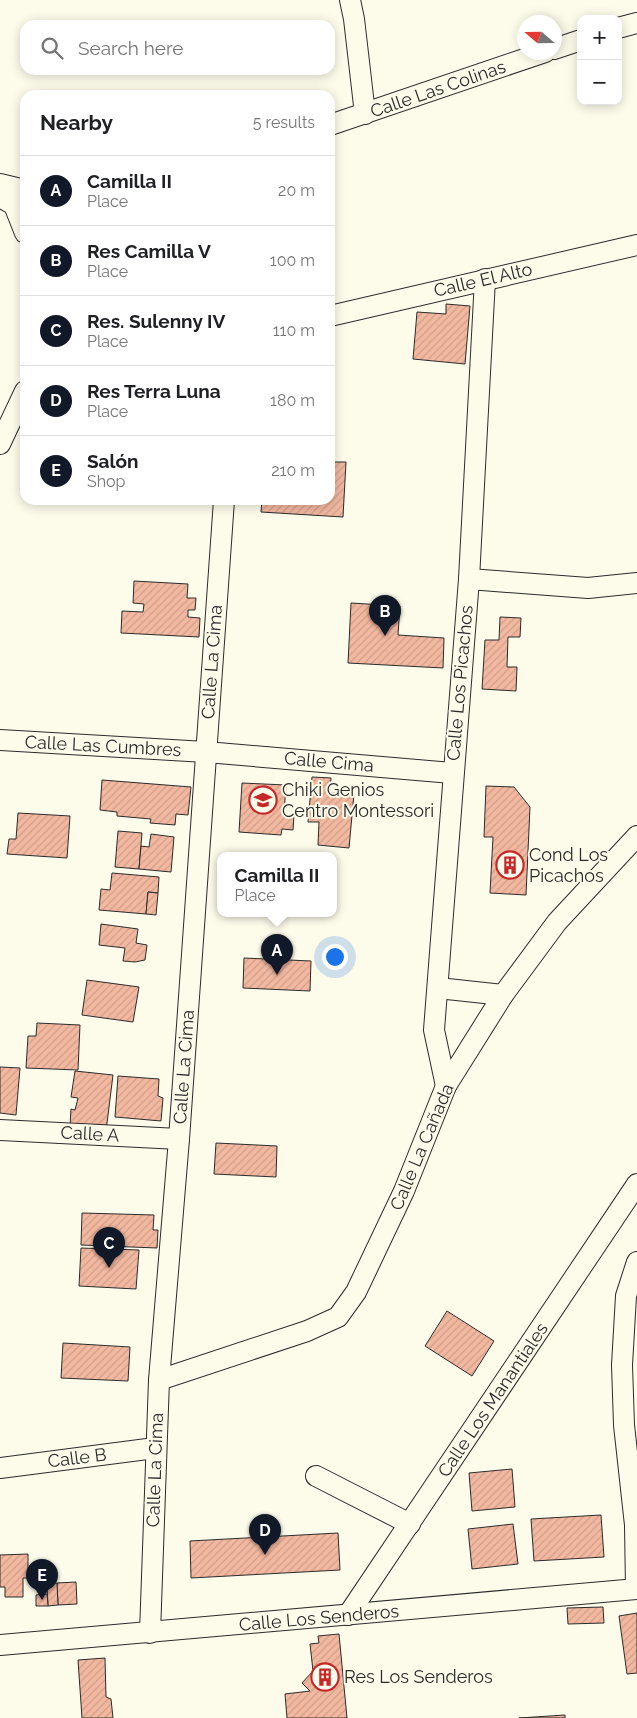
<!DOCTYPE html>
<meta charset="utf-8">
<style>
:root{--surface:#fff;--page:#f6f6f6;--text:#202124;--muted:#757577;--line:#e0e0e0;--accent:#111827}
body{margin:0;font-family:Raleway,sans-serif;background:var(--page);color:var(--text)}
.controls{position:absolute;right:15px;top:15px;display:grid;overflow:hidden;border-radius:10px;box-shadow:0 2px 12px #0003}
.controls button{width:45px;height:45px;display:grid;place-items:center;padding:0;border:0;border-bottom:1px solid var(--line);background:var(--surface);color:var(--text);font:25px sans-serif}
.compass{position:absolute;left:517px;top:15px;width:45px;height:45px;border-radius:50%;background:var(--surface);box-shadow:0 2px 12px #0003;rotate:290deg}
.you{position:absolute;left:334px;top:956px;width:18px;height:18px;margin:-12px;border:4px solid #fff;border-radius:50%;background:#1a73e8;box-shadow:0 0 0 8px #1a73e833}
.badge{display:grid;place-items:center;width:32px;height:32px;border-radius:50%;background:var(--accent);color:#fff;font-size:16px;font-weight:700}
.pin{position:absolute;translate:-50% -41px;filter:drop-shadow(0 1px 2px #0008)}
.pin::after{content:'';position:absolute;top:26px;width:18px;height:15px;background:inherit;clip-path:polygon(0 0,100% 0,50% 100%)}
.popup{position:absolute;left:217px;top:852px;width:120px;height:65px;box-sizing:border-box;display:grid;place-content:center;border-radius:10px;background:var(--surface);filter:drop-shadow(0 1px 4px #0005);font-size:16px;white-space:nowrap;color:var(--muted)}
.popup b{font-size:19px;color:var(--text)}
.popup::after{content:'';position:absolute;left:50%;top:100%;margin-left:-10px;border:10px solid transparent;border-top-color:var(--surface)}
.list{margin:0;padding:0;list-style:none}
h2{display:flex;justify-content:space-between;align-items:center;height:65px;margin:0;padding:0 20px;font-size:21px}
h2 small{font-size:16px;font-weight:400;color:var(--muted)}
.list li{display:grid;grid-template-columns:32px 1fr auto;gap:15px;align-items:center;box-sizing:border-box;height:70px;padding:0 20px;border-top:1px solid var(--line)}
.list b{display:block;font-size:19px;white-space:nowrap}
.list p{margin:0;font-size:16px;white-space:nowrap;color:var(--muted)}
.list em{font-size:16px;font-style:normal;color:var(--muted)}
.icon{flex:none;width:28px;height:28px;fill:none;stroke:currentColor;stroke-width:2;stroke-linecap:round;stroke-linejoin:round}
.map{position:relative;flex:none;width:637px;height:1718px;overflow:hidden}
.search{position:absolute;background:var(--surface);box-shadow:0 2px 12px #0003;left:20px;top:20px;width:315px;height:55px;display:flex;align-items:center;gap:12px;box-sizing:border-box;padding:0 18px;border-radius:15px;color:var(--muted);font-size:19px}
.panel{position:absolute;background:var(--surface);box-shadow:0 2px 12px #0003;left:20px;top:90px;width:315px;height:415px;border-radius:15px}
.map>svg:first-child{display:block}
.building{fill:url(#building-hatch);stroke:#2b2b2b}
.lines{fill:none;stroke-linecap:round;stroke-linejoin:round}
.street-casing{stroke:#2b2b2b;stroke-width:22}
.street{stroke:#fdfbea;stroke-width:20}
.labels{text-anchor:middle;stroke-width:4;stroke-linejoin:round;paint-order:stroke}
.street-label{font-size:18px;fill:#2b2b2b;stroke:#fdfbea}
.poi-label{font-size:18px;fill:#2b2b2b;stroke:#fdfbea;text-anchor:start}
</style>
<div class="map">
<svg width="637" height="1718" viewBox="0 0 637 1718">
<defs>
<pattern id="building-hatch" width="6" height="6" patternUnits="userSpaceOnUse" patternTransform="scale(1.25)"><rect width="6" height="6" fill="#f2b8a0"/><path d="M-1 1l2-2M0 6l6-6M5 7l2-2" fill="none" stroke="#d09e8a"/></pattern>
</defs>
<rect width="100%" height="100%" fill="#fdfbea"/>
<g class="building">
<path d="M446,304L470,306L465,364L413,359L417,312L446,314Z"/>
<path d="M330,462H346L343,517L261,512L262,500H330Z"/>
<path d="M134,581L188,584L187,598H196L195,610H188V617L200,618L199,637L121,633L122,611L143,612L144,604L133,603Z"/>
<path d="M351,603L400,606L398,635L444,638L443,668L348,663Z"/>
<path d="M500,617L521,618L520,637H508L507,667H517L516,691L482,689L485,640H499Z"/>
<path d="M312,777L331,778L330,793L354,794L349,848L318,845L319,822H308Z"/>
<path d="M102,780L191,787L188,815L176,814L175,825L150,823L151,819L117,816V812L100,810Z"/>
<path d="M242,783L286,785L284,814L294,815L293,830L282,829L281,835L239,832Z"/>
<path d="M486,786L514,787L530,807L526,895L490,893L493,837H484Z"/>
<path d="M18,813L70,816L67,858L7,854L9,839H16Z"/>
<path d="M118,831L142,833L139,869L115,867Z"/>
<path d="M151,834L174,837L171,872L139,869L141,846L149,847Z"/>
<path d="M112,873L159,877L158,893L148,892L146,914L99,910L101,889L110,890Z"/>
<path d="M148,892L158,893L156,915L146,914Z"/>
<path d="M101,924L138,929L136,943L147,945L145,960L135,962L123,961L125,948L99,945Z"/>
<path d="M244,958L311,961L310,991L243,988Z"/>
<path d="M87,980L139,987L133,1022L82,1015Z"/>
<path d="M37,1023L80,1025L78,1070L26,1068L28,1036H36Z"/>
<path d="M0,1067L20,1068L16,1115L0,1113Z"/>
<path d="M75,1071L113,1075L106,1131L70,1126L71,1109L75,1110L78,1098L71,1097Z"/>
<path d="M118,1076L159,1079L158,1096L163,1098L161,1121L115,1117Z"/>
<path d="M216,1143L277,1146L276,1177L214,1174Z"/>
<path d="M82,1213L154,1215L153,1230H158L157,1248L81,1245Z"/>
<path d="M81,1248L139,1250L136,1289L79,1286Z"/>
<path d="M447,1311L494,1341L472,1376L425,1346Z"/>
<path d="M63,1343L130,1347L128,1381L61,1378Z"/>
<path d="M512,1469L515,1507L472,1511L469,1473Z"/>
<path d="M601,1515L604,1557L534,1561L531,1519Z"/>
<path d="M513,1524L518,1564L472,1569L468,1529Z"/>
<path d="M338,1533L340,1570L191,1578L190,1541Z"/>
<path d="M28,1554V1578H23V1597H5V1587H0V1555Z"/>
<path d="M76,1582L77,1604L58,1605L57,1583Z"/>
<path d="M57,1583L58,1605L48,1606L47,1584Z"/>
<path d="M47,1594L48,1606H36V1595Z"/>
<path d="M603,1607L604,1623L568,1624L567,1608Z"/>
<path d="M637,1613V1673L627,1674L619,1616Z"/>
<path d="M339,1634L347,1718H287L285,1694L310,1691L302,1683L313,1671L310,1644L319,1643L318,1636Z"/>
<path d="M105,1658L106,1697L111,1699L113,1718H82L78,1660Z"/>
<path d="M565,1715V1718H519Z"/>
</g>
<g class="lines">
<g class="street-casing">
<g id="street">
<path d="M350,0L354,19L365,114"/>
<path d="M618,28L637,23"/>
<path d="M554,49L581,40"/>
<path d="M330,125L545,52"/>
<path d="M0,184L25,190"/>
<path d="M0,197L14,205L25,233"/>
<path d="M330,316L637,245"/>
<path d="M0,444L25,391"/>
<path d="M469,579L588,588L637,583"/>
<path d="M0,740L206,752L452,773"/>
<path d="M438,988L503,995"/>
<path d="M446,1086L434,1030L469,579L485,279"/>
<path d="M0,1130L179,1139"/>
<path d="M159,1380L307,1331L338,1317L356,1292L404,1191L446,1086L503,995L557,922L637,836"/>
<path d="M0,1468L155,1448"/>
<path d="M316,1476L410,1524"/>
<path d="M636,1589L635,1525L624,1425L622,1365L626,1296L637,1262"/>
<path d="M348,1615L637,1184"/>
<path d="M150,1633L159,1380L179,1139L224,500"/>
<path d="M0,1645L637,1589"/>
</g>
</g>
<use href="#street" class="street"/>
</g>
<defs>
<g id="school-ring" transform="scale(1.4375)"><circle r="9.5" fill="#fdfbea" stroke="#c62828" stroke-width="1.5"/><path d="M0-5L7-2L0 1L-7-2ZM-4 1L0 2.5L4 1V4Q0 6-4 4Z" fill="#c62828"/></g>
<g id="building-ring" transform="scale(1.4375)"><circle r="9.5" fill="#fdfbea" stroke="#c62828" stroke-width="1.5"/><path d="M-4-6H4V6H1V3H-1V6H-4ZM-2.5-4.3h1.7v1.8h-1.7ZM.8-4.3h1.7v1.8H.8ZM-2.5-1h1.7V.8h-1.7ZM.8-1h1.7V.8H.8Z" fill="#c62828"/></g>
</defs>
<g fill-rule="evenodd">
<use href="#school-ring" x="263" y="800"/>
<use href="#building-ring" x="510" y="865"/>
<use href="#building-ring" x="325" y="1677"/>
</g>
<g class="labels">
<g class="street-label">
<text transform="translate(438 89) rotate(-19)" y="6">Calle Las Colinas</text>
<text transform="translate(483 280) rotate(-13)" y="6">Calle El Alto</text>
<text transform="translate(212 662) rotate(-86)" y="6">Calle La Cima</text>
<text transform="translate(460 683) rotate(-85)" y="6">Calle Los Picachos</text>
<text transform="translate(103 746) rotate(3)" y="6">Calle Las Cumbres</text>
<text transform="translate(329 762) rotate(5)" y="6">Calle Cima</text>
<text transform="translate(184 1067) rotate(-86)" y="6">Calle La Cima</text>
<text transform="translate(90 1134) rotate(3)" y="6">Calle A</text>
<text transform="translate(422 1147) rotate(-67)" y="6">Calle La Cañada</text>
<text transform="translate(493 1400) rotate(-56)" y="6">Calle Los Manantiales</text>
<text transform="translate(77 1458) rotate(-7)" y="6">Calle B</text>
<text transform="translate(155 1470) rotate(-88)" y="6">Calle La Cima</text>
<text transform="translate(319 1618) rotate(-5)" y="6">Calle Los Senderos</text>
</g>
<g class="poi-label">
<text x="282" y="796">Chiki Genios<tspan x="282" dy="21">Centro Montessori</tspan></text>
<text x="529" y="861">Cond Los<tspan x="529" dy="21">Picachos</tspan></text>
<text x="344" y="1683">Res Los Senderos</text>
</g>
</g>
</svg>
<div class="controls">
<button>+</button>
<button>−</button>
</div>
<svg class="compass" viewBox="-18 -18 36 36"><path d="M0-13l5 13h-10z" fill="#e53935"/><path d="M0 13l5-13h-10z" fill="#757577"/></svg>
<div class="you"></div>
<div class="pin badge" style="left:277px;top:975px">A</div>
<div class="popup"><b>Camilla II</b>Place</div>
<div class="pin badge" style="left:385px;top:636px">B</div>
<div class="pin badge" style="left:109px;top:1268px">C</div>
<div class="pin badge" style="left:265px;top:1555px">D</div>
<div class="pin badge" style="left:42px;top:1600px">E</div>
<div class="search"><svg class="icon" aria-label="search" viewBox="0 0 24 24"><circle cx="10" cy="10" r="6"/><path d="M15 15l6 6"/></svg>Search here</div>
<section class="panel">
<h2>Nearby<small>5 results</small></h2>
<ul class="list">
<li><span class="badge">A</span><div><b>Camilla II</b><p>Place</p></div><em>20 m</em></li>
<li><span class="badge">B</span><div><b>Res Camilla V</b><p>Place</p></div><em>100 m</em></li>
<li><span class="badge">C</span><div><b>Res. Sulenny IV</b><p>Place</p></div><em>110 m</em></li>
<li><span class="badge">D</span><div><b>Res Terra Luna</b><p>Place</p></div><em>180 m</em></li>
<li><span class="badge">E</span><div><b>Salón</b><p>Shop</p></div><em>210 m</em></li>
</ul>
</section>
</div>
